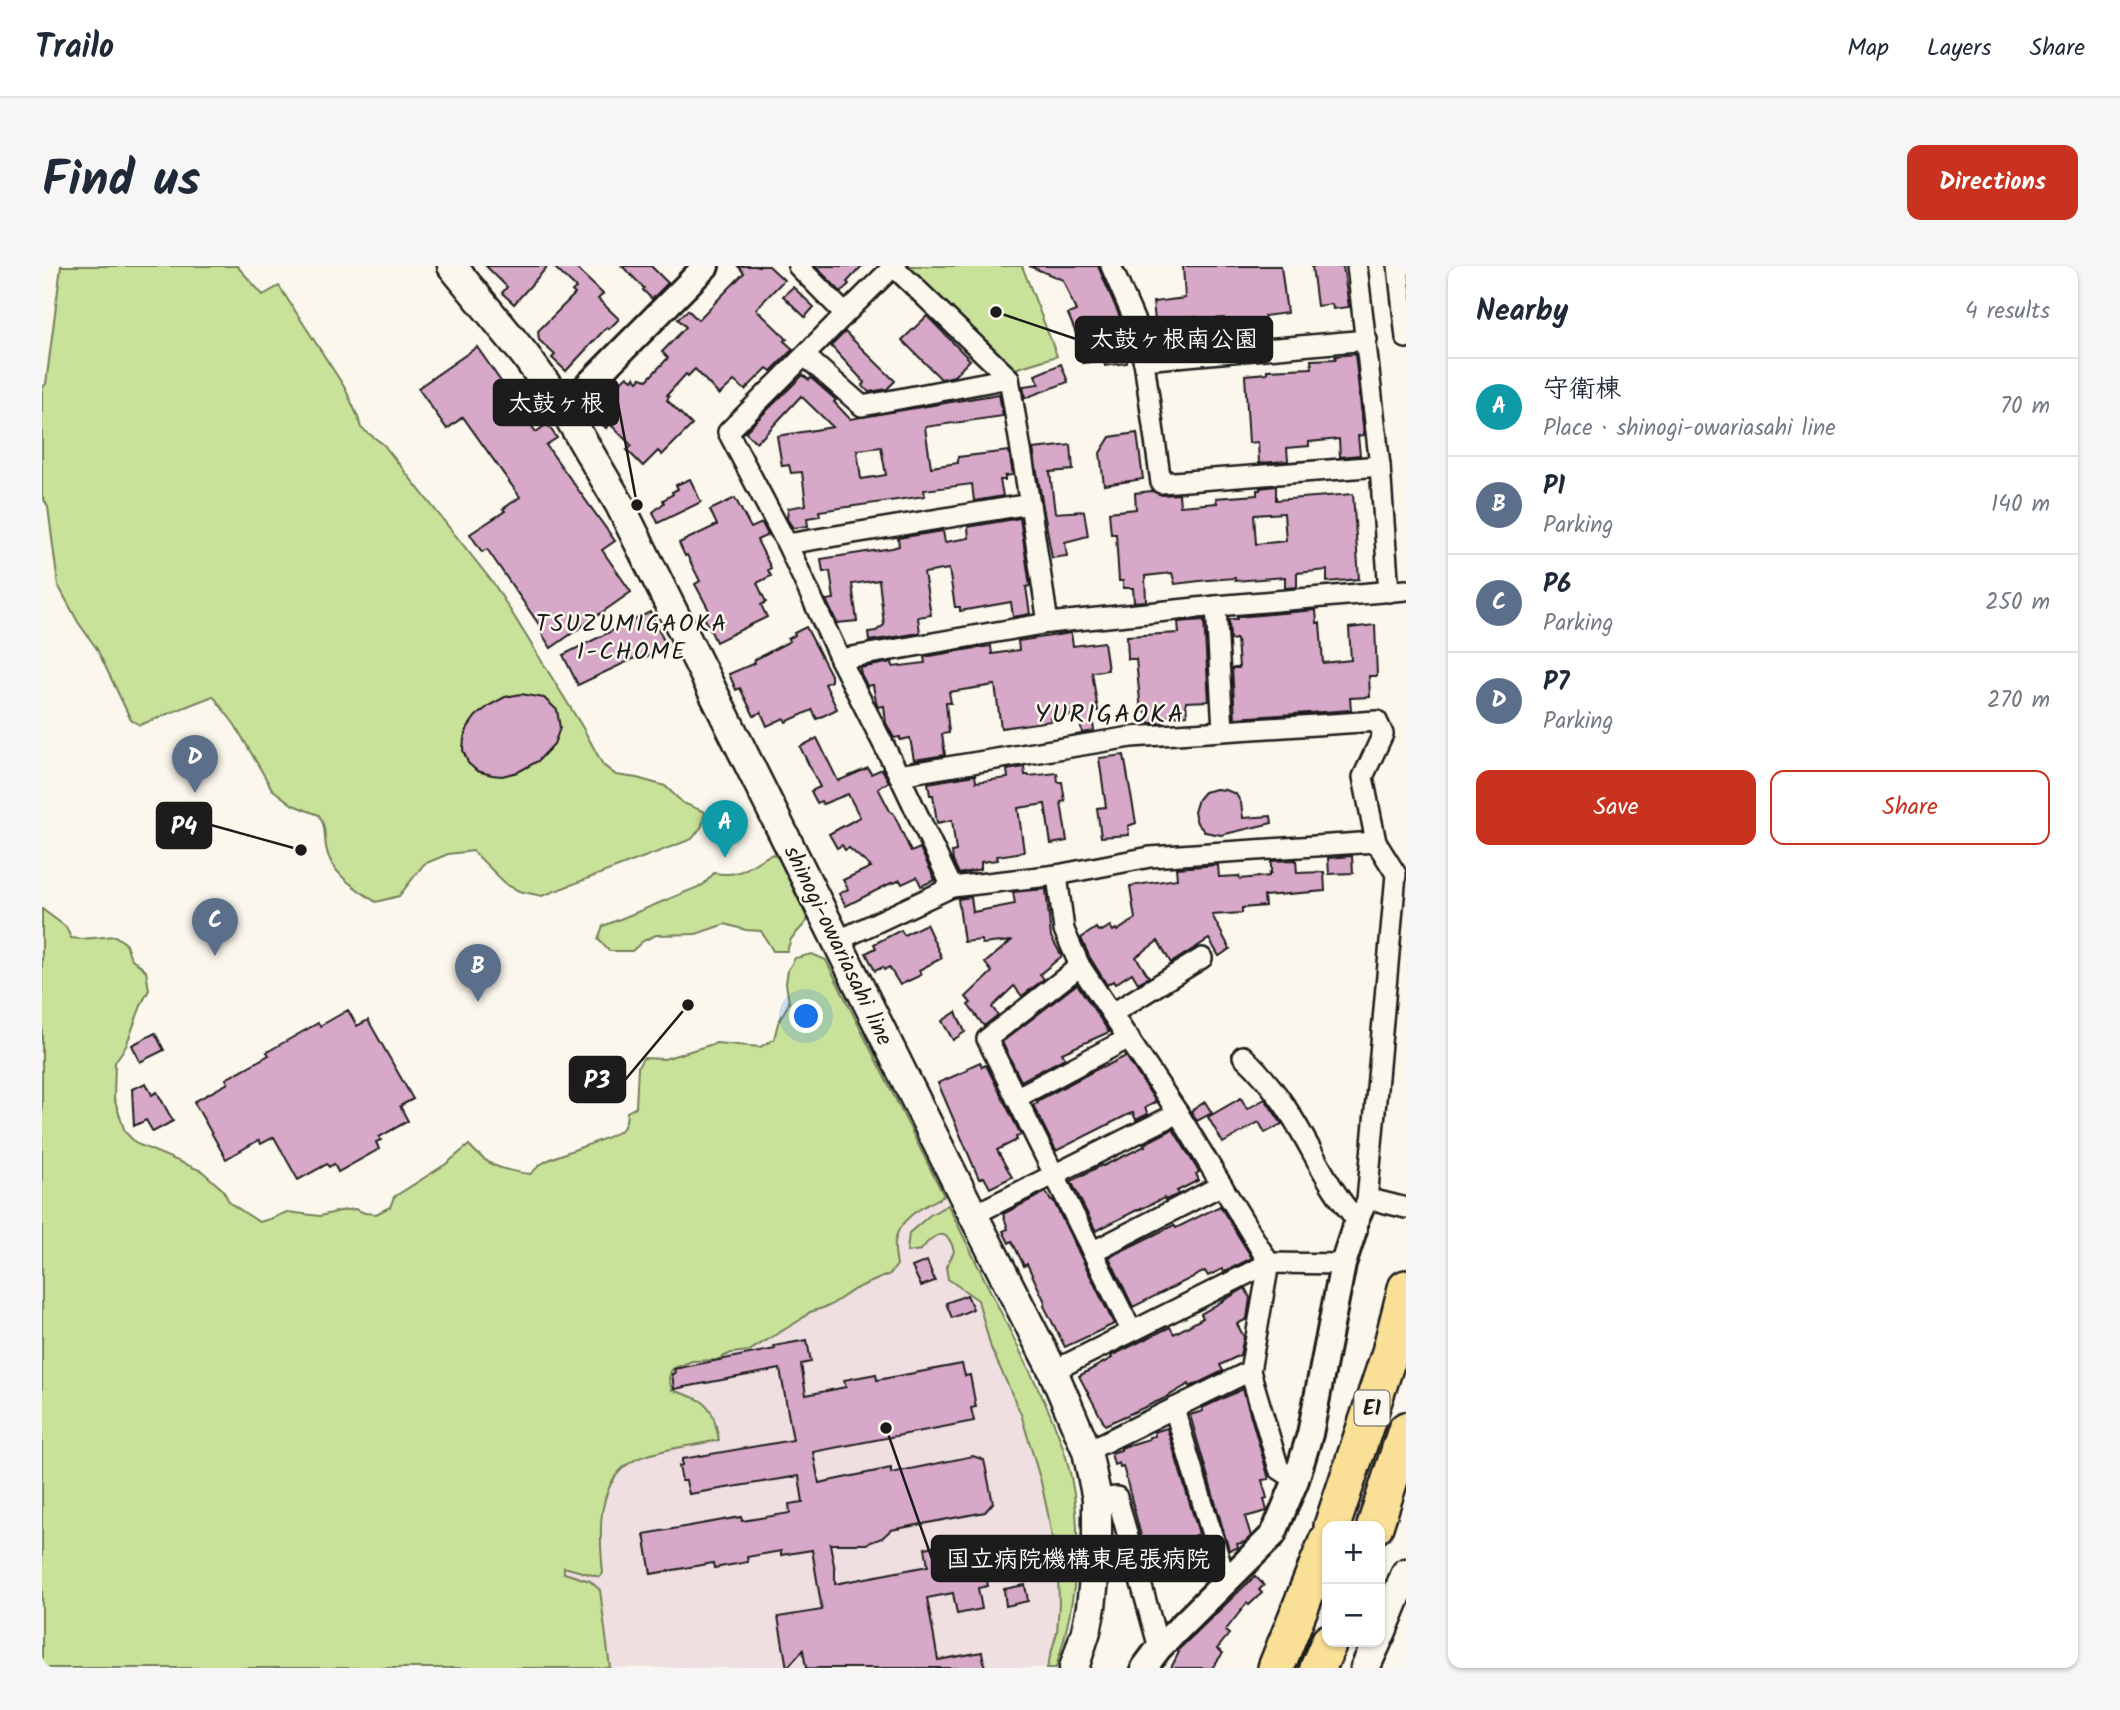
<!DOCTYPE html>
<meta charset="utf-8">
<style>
:root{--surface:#fff;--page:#f6f6f7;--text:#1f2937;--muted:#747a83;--line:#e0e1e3;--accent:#c8321e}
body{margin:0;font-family:Kalam,"Klee One",sans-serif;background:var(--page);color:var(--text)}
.controls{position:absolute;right:21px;bottom:21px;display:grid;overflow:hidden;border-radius:14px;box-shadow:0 2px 5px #0004}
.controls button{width:63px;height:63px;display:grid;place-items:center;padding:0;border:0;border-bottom:2px solid var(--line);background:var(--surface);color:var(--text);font:35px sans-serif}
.you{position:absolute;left:765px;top:751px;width:24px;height:24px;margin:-18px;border:5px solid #fff;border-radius:50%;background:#1a73e8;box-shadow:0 0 0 10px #1a73e833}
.badge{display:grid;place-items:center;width:46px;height:46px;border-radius:50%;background:var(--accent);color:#fff;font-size:23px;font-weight:700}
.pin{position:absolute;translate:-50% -58px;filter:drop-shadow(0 2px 4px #0008)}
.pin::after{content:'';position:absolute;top:37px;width:24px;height:21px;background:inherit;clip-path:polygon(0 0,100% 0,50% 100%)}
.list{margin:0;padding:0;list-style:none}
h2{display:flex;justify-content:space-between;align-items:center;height:91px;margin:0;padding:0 28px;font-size:30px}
h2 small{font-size:23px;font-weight:400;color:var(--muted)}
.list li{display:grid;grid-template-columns:46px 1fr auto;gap:21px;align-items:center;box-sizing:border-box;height:98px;padding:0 28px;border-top:2px solid var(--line)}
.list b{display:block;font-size:26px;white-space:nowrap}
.list p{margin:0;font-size:23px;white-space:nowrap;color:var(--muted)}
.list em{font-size:23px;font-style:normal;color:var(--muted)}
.actions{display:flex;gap:14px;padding:21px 28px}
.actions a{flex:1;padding:16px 0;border:2px solid var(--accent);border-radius:14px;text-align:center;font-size:24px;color:var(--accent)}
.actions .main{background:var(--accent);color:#fff}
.map{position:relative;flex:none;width:1364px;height:1402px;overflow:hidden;border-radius:14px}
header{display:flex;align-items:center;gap:42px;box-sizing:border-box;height:98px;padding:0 35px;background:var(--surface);border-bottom:2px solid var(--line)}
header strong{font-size:33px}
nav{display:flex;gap:38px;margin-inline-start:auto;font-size:24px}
.intro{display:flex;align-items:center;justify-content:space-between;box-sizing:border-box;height:168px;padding:0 42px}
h1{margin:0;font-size:49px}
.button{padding:18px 32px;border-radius:14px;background:var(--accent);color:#fff;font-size:24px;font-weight:700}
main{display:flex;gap:42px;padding:0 42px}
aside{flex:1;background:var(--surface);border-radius:14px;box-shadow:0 2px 5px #0004}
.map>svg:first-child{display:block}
.built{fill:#f0dfe1}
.green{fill:#c9e299;stroke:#727f5a;stroke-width:2}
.building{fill:#d8a8c8;stroke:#1c1c1c;stroke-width:2;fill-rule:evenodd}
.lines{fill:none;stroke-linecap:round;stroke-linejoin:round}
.minor-casing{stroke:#1c1c1c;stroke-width:24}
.tertiary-casing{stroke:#1c1c1c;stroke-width:30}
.secondary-casing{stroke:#1c1c1c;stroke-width:33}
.motorway-casing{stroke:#1c1c1c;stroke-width:40}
.minor{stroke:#fbf7ec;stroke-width:19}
.tertiary{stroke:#fbf7ec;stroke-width:24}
.secondary{stroke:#fbf7ec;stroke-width:28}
.motorway{stroke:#fadf96;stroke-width:35}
.labels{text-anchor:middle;stroke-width:5;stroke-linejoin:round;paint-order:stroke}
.shield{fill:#fbf7ec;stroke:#5f5e5a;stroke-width:2}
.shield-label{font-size:21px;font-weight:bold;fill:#1c1c1c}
.street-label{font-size:23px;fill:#1c1c1c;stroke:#fbf7ec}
.neighbourhood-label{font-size:24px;letter-spacing:2px;fill:#1c1c1c;stroke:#fbf7ec}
.quarter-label{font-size:26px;letter-spacing:2px;fill:#1c1c1c;stroke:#fbf7ec}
.leader{fill:none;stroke:#1c1c1c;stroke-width:2.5}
.callout-dot{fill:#1c1c1c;stroke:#fbf7ec;stroke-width:2.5}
.callout{fill:#1c1c1c;stroke:#1c1c1c;stroke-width:2.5}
.callout-label{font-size:24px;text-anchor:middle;font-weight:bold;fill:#fff}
</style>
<header>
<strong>Trailo</strong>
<nav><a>Map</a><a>Layers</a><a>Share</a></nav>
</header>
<div class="intro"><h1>Find us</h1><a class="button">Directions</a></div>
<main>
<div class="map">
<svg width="1364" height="1402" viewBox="0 0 1364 1402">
<rect width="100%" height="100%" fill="#fbf7ec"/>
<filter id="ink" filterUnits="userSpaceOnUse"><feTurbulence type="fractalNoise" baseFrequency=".0143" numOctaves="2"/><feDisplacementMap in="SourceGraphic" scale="14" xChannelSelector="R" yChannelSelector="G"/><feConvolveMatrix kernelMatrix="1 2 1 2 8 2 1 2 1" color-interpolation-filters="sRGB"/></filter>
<g filter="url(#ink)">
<path class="built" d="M902,930L1003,1137L1024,1191L1030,1218L1034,1252V1304L1030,1340L1014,1402H568L561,1335L521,1307L522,1300L561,1307L559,1283L563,1229L574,1209L596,1192L609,1189L654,1131L630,1124L627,1113L629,1105L632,1102L650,1095L675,1094L689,1087L707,1085L758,1054L768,1046L787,1040L813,1023L848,1008L855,999L853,976L858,961L868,949Z"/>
<g class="green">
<path d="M19,0H195L221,29L237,20L303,122L316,151L319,162L341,178L452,318L541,462L561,499L574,509L595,512L623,520L641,537L663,546L660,560L650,573L500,630L477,625L465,619L431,585L406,588L382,598L357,630L334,636C313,622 288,607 284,581C282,569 284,560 277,549L251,539L230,523L193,459L171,430L98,459L89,454L55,383L36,356L16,319L6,241L0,230V122L4,118Z"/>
<path d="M866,0H980L1015,90L969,104L866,2Z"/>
<path d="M731,588L737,593L766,654L749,673L745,685H731L719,665L704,664L683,658L654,668L614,669L601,675L590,685H567L556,673L561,660L661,619L672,607C702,612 706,598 731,588Z"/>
<path d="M0,643L24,661L29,672L40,673L73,670L83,677L89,692L104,705L107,724L100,737L84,780L73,796L72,832L83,866L95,878L160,905L180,923L188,937L217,956L228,953L245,946L278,950L298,945L313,943L323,947L334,948L348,941L352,931L404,898L427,879C446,901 460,904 488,908C492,905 496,900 501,897C516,887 574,872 581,862C584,857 585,851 585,846L594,841L596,801L601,792L622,793L674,777L718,781L732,773L736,757L747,737L744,717L746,704L753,692L770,688L784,694L902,930C883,940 856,951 853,976C852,983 854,992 855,999L848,1008L813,1023L787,1040L768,1046L758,1054L707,1085L689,1087L675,1094L650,1095L632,1102L629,1105L627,1112L630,1124C666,1136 669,1135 677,1174C654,1179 618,1183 597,1192C553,1210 557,1268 561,1307L558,1311L522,1301V1307L548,1315L558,1324L568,1402H0Z"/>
<path d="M906,939C930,987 953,1035 977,1083C994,1118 1013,1154 1024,1191C1044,1259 1035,1335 1014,1402H1005L1015,1366L1017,1338L1016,1309L1006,1248L999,1216L979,1148L949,1082L936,1034L906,1013L904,1001L912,986C906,959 891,968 879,984L865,986L867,967L888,949Z"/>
</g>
<g class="building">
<path d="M444,0H506L472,38L460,27L465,21Z"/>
<path d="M511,0H532L561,28L556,33L577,53L567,63L565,61L524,105L510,92L513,89L497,74L496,65L533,28L530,25L534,22Z"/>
<path d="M580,0H609L626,17L610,33L601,24L602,22Z"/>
<path d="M696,0H727L742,14L714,43L745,73L742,75L751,83L729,105L725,102L703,124L692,115L677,129L653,103L646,110L644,108L625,129L627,131L625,134L650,159L620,189L616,185L601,200L585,184L590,180L568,158L564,162L547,146L585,110L590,114L592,111L596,115L599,112L605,114L626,92L620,86L644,61L636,53L646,44L656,54L702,7Z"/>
<path d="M773,0H820L805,16L807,18L799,26Z"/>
<path d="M987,0H1056L1078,51L1085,97L1063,100L1062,94L1041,97L1038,77L1026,48L1034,45L1021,14Z"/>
<path d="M1141,0H1239L1245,47L1222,50L1223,55L1216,56L1217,71L1204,72L1203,57L1183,59L1182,52L1157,54L1156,51L1113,55L1111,36L1143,32Z"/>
<path d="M1270,0H1301L1307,41L1291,43L1290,38L1275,40Z"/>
<path d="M751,21L772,41L763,51L741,30Z"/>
<path d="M885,50L928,94L912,110L899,113L860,74Z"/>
<path d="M803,66L853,115L845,123L827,126L820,120L823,117L789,80Z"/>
<path d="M435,81L494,166L505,158L515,172L504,179L573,275L560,284L589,326L509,382L498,365L500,363L445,283L440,286L428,268L463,245L461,243L478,231L421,151L405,163L376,122Z"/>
<path d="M1313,88L1322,169L1316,170L1318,189L1298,191L1297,173L1267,176V180L1245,182L1246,195L1217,197L1216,176L1207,177L1203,109L1225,107V104L1270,102L1269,94L1294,93L1293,90Z"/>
<path d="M1019,98L1026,116L983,132L981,120L997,118L993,109Z"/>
<path d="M761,109L767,114L769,112L794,134L792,136L808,153L957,128L961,150L883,161L889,201L916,197V191L967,185L971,209L963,210V214H958L961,230L932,235L930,218L882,224L883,230L777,245L778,250L765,252L766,260L751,262L745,253L746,242L764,239L760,206L749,207L747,199L740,200L735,170L791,161L759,130L719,173L718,172L714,176L703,166ZM839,181L844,209L819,213L815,184Z"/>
<path d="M1095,167L1101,213L1062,219L1058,187L1068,171Z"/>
<path d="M1029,179L1031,204L1008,206L1013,247L1042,245L1046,270L1023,276L1025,290L1010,292L991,183Z"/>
<path d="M648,213L659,236L616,257L611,246L622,237L621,234L631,228L630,226L636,223L634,219Z"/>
<path d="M1234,220V234L1311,228L1317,313L1285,316V304L1255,307V321L1243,322V311L1193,315V312L1166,314L1133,318L1130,307L1103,310L1104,335L1092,336L1091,322H1081V315H1077L1074,268H1069L1067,246L1094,243L1093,227L1110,225L1120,229L1137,228L1138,240L1175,237L1174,232L1215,229V224H1218V222ZM1242,247L1244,275L1214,278L1212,249Z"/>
<path d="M693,232L709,262L720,257L726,269L715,274L729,302L726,304L729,310L715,317L724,336L719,339L725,351L674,376L661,349L668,346L653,318L658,315L645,289L643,290L637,277L675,259L668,244Z"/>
<path d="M978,252L988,320L984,321L988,348L971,351L969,336L918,345V341H913L907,303L882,307L889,349L876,351L878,367L827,375L826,366L834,365L842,359L837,314L810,318L815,355L795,357L784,334L792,333L788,305L781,306L779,293L850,282L857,280L856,272L901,265L903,276L927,272L926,261Z"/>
<path d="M1274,344L1275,357H1278L1281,397L1309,394L1307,362L1333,359L1335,410H1327L1328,431L1308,432L1309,444L1193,452L1190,402H1197L1195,373L1188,374L1187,353H1195V351Z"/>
<path d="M608,346L625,381L599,393L597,390L536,419L521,389Z"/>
<path d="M1162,354L1167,435L1144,436L1145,449L1121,451L1122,457H1108L1107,446H1099L1094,393H1086L1085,370L1137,367L1136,356Z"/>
<path d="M764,361L789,409V415L783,418L795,443L775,453L770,444L744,456L742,452L725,460L719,446L712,450L698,422L694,424L687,408L713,397L712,394L748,375L746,373L753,369L752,367Z"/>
<path d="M1029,367L1031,380L1062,376L1066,404L1050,406L1056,445L1050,446L1052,465L1040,467L1037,448L1008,452L1009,455L959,462L953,419L907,426L909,437H904L907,467L900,468L903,489L872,494L868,472L858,474V471L852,472L844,457L842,440L836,441L834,436L831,419L825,420L819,408L818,402L850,396L851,401L883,397L882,391L934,382L949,380L950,388L977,384L976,375Z"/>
<path d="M479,428L502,432L515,444L518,462L512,478L496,495L476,506L460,510L450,509L435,505L426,497L421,484L422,473L426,461L434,450L448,439L463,431Z"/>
<path d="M775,472L796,515L826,502L829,508L840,503L847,516L836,522L848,545L852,548L869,586L878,582L893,614L879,620L875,611L860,618L858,614L852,617L851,616L804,640L797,628L806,623L801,614L829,601L807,582L803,584L800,579L795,582L787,568L818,551L806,528L781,538L779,535L775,537L769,525L778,521L758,481Z"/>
<path d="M1082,489L1094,557L1086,560L1087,569L1059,571L1055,542L1064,541L1057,492Z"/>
<path d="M982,501L983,509H986L987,510L1015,507L1016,516H1020L1023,535L1019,536L1025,575L1009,578L1003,538L976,542L982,586L955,590L956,594L939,596V603L917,608L911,595L910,586L914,585L910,554L895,557L891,529H888L886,517L933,509L934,516L966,512L965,504Z"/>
<path d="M1174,523L1184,524L1194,528L1199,537L1201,552L1229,550L1230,557L1179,569L1163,566L1155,557L1152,546L1156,533L1162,526Z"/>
<path d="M1310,590L1311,607L1287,608L1286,592Z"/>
<path d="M1254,594L1255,607L1282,606L1283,625L1222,630L1223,640L1200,642V647L1170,649L1188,683L1177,690L1167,673L1129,697L1116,675L1094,691L1107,711L1096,717L1090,707L1073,718L1071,715L1065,719L1047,690L1039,672L1054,662L1056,665L1059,664L1060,665L1068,660L1071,665L1074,663L1075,665L1093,653L1088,620L1135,613L1134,602L1176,599L1177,611L1197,610L1198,613L1227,610V607H1229V595Z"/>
<path d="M1004,623L1009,671L1020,690L998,708L1002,713L980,730L972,720L950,741L956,749L942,760L926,739L929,737L924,731L950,706L943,697L969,675L940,678L939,674L922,676L916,633L929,631L931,646L973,638L971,626Z"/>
<path d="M884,658L900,692L877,704L879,709L858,719L847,701L842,704L841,701L833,705L824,687L834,682L832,678L859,664L862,669Z"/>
<path d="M1035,718L1067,766L1020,787L1023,792L979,815L960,776Z"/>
<path d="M306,744L315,760L326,754L371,833L358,840L366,855L337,871L339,874L334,876L337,883L296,906L292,898L287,901L285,898L256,914L232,871L219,878L217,874L184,893L152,836L186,817L184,813L227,789L225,786L276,757L278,760Z"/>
<path d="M914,746L923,766L911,774L900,755Z"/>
<path d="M113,767L122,784L98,796L90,779Z"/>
<path d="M1084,790L1114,836L1103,842L1106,848L1094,854L1091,847L1087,848L1014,885L991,839L996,837L995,835L1061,800L1062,801Z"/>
<path d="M938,796L940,801L944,799L979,869L974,871L975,874L955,884L970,911L948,922L942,911L937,913L896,817L926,804L925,802Z"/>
<path d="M104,817L110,829L115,826L131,855L111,866L104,854L92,860L90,823Z"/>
<path d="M1199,832L1205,843L1223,833L1240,858L1223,867L1217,856L1181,877L1166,851Z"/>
<path d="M1163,836L1170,847L1155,855L1149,845Z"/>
<path d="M1131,863L1157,906L1154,908L1157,914L1135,925L1137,928L1123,934L1122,932L1099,943V942L1054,965L1029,915L1060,899L1061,900L1103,880L1102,878Z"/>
<path d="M1004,926L1009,935L1011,934L1072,1058L1023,1081L1002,1040L1003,1036L985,998L982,1000L970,975L967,977L961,965L966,963L961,948Z"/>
<path d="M1178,940L1210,992L1182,1006L1180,1003L1166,1010L1163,1005L1091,1041L1067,991L1132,959L1134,962Z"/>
<path d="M885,995L893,1015L879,1020L870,1001Z"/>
<path d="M1203,1022L1208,1032L1205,1053L1195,1058L1202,1071L1198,1089L1178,1099L1181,1105L1148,1121L1147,1118L1121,1133L1063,1159L1037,1110L1070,1092L1069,1090L1128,1061L1132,1068L1161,1052L1159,1048Z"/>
<path d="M925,1029L931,1043L910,1052L904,1037Z"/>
<path d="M765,1074L769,1096L759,1098L764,1129L804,1121L802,1114L834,1108L835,1114L920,1098L923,1110L928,1109L934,1141L929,1142L932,1155L771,1186L777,1217L849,1202V1207L931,1190L942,1194L951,1237L943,1246L849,1264L840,1272L824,1278H788L793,1304V1318L886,1300L883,1282L926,1274L928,1283L965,1276L967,1289L941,1294L946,1320L936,1322L940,1343L915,1348L911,1327L885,1332L896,1394L940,1386L943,1402H764L761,1384L745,1402L736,1351L780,1344L770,1284L739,1289V1285L705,1291L706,1296L672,1302L671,1297L609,1308L602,1268L699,1251L700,1255L748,1247L747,1238L761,1236L757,1210L647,1228L644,1215H640L637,1200L640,1199V1193L751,1174L738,1103L632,1123L630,1108L633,1107L632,1103L733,1083L732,1080Z"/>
<path d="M1201,1123L1227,1213L1220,1214L1225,1232L1222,1233L1225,1245L1203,1251L1209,1270L1203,1276L1195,1278L1196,1282L1187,1284L1148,1149L1161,1145L1160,1142Z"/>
<path d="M1125,1162L1157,1268L1152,1270L1163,1307L1145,1312L1144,1309L1113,1316L1109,1300L1107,1301L1081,1200L1078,1201L1077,1197L1072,1199L1069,1187L1079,1184V1182L1084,1180L1107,1173V1171L1113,1170L1112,1166Z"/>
<path d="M1213,1310L1222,1319L1217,1324L1220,1327L1207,1339L1205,1337L1183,1365L1187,1368L1175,1383L1181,1387L1170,1402H1129L1137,1386L1135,1385Z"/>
<path d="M983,1319L986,1335L964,1340L962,1323Z"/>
</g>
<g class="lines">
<g class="minor-casing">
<g id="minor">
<path d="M756,0L802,47"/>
<path d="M851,0L967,112L988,238L1006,357"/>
<path d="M852,0C796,54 742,111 686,166L745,278L798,393L857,509L910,621"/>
<path d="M1069,0L1098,67L1119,217L1338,200"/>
<path d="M1315,0L1338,200L1347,326"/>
<path d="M1356,0L1364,72"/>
<path d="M763,90L820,140L967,112"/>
<path d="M1101,94L1325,74"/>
<path d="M745,278L988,238"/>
<path d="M1174,340L1181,464"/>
<path d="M798,393L1006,357L1174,340L1364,324"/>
<path d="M857,509L1089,471L1335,455L1341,468L1321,511L1334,576L1354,608L1325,935L1312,964"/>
<path d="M1015,609L1022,664L1038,700L1136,847L1227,997L1208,1105L1237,1203L1254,1214"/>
<path d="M795,675L910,621L1015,609L1108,591L1334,576"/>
<path d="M1038,700L945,773L1089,1064"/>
<path d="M1071,747L1160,692"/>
<path d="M1201,790C1217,805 1231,822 1243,840C1269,878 1284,921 1316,955"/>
<path d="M974,832L1087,772"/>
<path d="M1325,935H1336L1364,942"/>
<path d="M931,949L1136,847"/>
<path d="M1050,986L1180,919"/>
<path d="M1011,1105L1227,997L1301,998"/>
<path d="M1132,1142L1184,1315"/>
<path d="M1045,1185L1208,1105"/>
<path d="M1055,1233L1075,1231L1117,1382"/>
</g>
</g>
<g class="tertiary-casing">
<g id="tertiary">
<path d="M522,143L664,0"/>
<path d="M1102,1402L1117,1382L1231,1269L1254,1214L1268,1168L1301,998L1312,964"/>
</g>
</g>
<g class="secondary-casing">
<g id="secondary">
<path d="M410,0L483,89L522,143L578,239L920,927L1011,1105L1045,1185L1055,1233V1285L1049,1341L1044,1365L1032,1402"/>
<path d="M1338,1370L1364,1307"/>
<path d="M1323,1402L1335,1376"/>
</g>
</g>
<g class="motorway-casing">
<g id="motorway">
<path d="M1290,1260L1348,1086L1364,1022"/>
<path d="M1333,1260L1364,1164"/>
<path d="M1234,1402L1285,1275"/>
<path d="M1276,1402L1287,1376"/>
</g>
</g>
<use href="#minor" class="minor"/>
<use href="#tertiary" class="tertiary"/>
<use href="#secondary" class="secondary"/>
<use href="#motorway" class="motorway"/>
</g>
</g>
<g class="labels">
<rect class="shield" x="1312.5" y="1124.5" width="35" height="35" rx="5"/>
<g class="shield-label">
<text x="1330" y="1149">E1</text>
</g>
<g class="street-label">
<text transform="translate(797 679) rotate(64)" y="8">shinogi-owariasahi line</text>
</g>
<g class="neighbourhood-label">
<text x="590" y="365">TSUZUMIGAOKA<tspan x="590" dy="28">1-CHOME</tspan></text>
</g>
<g class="quarter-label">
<text x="1068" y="456">YURIGAOKA</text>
</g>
</g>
<path class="leader" d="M954 46L1034 73M595 239L576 137M259 584L169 559M646 739L583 814M844 1162L890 1293"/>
<g class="callout-dot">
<circle cx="954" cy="46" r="7"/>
<circle cx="595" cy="239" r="7"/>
<circle cx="259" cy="584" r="7"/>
<circle cx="646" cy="739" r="7"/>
<circle cx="844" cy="1162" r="7"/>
</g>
<g class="callout">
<rect x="1034" y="51" width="196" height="45" rx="7"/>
<rect x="452" y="114" width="124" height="45" rx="7"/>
<rect x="115" y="537" width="54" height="45" rx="7"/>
<rect x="528" y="791" width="55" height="45" rx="7"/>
<rect x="890" y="1270" width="292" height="45" rx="7"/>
</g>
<g class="callout-label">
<text x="1132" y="81">太鼓ヶ根南公園</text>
<text x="514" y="145">太鼓ヶ根</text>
<text x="142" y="568">P4</text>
<text x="555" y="822">P3</text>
<text x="1036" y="1301">国立病院機構東尾張病院</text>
</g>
</svg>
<div class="controls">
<button>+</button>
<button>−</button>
</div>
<div class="you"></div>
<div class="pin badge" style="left:683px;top:592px;background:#0f9aa8">A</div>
<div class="pin badge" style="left:436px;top:736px;background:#5c6f8a">B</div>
<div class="pin badge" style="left:173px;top:690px;background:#5c6f8a">C</div>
<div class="pin badge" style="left:153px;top:527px;background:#5c6f8a">D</div>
</div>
<aside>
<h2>Nearby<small>4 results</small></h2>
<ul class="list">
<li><span class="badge" style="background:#0f9aa8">A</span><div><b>守衛棟</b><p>Place · shinogi-owariasahi line</p></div><em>70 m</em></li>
<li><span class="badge" style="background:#5c6f8a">B</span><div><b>P1</b><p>Parking</p></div><em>140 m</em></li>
<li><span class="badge" style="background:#5c6f8a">C</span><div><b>P6</b><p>Parking</p></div><em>250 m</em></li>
<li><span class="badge" style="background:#5c6f8a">D</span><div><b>P7</b><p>Parking</p></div><em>270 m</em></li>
</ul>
<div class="actions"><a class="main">Save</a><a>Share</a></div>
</aside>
</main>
